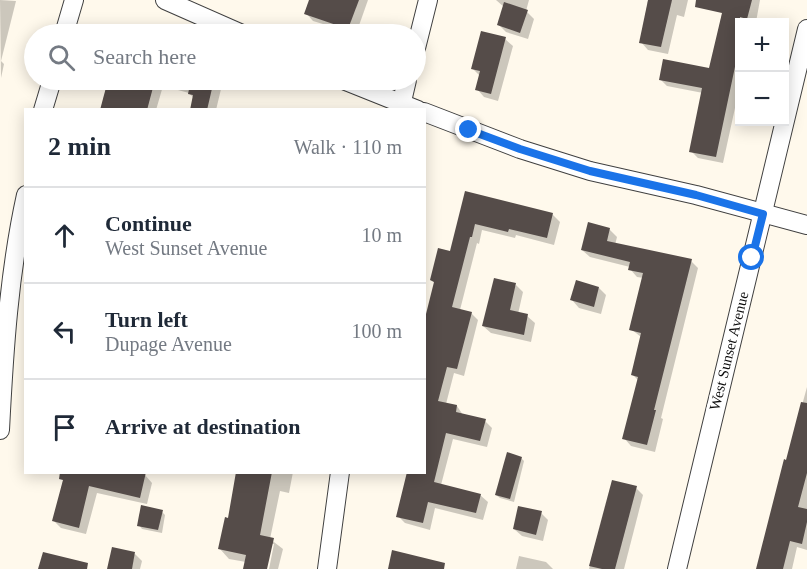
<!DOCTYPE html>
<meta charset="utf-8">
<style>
:root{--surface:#fff;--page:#f6f6f7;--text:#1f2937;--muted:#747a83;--line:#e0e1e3}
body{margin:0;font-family:"Times New Roman",serif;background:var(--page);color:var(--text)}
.controls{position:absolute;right:18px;top:18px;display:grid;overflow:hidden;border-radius:0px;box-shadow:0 3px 15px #0003}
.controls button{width:54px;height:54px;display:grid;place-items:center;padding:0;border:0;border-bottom:2px solid var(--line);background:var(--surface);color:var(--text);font:30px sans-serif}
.stop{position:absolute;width:18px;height:18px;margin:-14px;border:4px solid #1a73e8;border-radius:50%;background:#fff}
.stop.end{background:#1a73e8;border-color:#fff;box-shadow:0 2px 6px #0008}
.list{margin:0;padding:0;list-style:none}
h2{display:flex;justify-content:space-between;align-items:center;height:78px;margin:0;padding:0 24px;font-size:26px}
h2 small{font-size:20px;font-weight:400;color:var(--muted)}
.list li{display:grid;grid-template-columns:39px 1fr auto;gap:18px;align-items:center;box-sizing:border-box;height:96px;padding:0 24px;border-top:2px solid var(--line)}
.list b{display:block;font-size:22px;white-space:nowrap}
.list p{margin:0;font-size:20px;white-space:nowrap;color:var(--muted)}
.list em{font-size:20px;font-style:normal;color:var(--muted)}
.icon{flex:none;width:33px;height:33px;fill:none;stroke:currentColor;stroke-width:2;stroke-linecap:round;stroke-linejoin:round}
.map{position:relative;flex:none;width:807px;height:569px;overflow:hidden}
.search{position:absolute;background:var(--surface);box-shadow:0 3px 15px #0003;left:24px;top:24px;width:402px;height:66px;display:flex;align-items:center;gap:15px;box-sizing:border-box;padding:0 21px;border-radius:33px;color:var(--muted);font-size:22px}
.panel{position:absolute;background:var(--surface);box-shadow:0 3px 15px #0003;left:24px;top:108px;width:402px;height:366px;border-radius:0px}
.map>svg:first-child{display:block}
.shadow{fill:#0003}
.building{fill:#554c49}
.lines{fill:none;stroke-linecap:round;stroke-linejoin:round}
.street-casing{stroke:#404040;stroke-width:20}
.street{stroke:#fff;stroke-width:18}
.route{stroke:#1a73e8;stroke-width:8}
.labels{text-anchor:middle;stroke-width:6;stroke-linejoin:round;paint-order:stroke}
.street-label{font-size:15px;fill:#0d0d0d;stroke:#fff}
</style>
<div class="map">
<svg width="807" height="569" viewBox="0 0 807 569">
<rect width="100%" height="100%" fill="#fff9ec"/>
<g class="shadow">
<path d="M0,0L16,1L1,61L4,64L1,78Z"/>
<path d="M310,0H368L356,34L313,21L306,13Z"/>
<path d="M496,0H529L526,11L534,19L528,39L506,32L498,24L504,7Z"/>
<path d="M648,0H688L684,17L677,15L668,54L648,50L641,42Z"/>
<path d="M725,0H760L756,22H740V85L723,163L698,158L691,151L703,93L667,86L660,79L710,70Z"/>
<path d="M505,39L513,46L498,101L484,97L477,89L480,76L472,68Z"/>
<path d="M110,80H216L222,85L216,110H192L194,98L189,93L163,86L156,110H102Z"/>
<path d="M466,193L552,214L560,222L554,245L516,235L515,238L482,230L479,244L477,243L460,310L471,313L478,320L464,376L454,373L446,404L457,406L463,415L485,421L492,428L487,447L453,439L441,485L480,495L488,502L483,520L435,508L430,530L405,523L398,516L424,472L435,284L432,280L451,253Z"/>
<path d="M609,229L617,237L615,245L691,261L698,268L661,418L663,419L655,452L631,446L624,438L638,380L632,374L641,337L631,329L644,278L637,277L630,269V267L590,257L582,250Z"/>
<path d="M516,285L523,292L518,314L527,316L535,323L531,342L491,333L483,326Z"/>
<path d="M599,288L606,295L601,314L579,308L572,300Z"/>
<path d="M807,387V550L797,547L792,569H757Z"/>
<path d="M521,458L524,461L514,502L500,498L496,495Z"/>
<path d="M65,472L145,475L152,483L147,504L97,493L86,534L61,528L54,521Z"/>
<path d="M238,472H293L289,493L280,491L270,539L283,549L278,569H269L274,544H271L266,569H245L246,562L229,559L220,549L229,520Z"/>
<path d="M613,482L636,488L643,495L624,569H589Z"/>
<path d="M162,512L165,515L162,533L142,529L139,525Z"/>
<path d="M541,513L548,520L543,541L522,536L514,529Z"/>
<path d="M135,554L142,561L140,569H109Z"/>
<path d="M519,556L546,562L553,569H516Z"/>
</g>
<g class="building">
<path d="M309,0H359L348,29L304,14Z"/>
<path d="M648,0H672L661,47L639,43Z"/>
<path d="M696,0H752L747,19L740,17V63L736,62L716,157L689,152L702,88L659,80L663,59L709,68L722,13L695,7Z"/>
<path d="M504,2L528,10L520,33L497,25Z"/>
<path d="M481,31L506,37L491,94L475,90L480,71L471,69Z"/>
<path d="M108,80H155L147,110H100Z"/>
<path d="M191,80H214L207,110H190L193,95L188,94Z"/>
<path d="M465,191L553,213L547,238L509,229L508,232L475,224L472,237H470L452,307L472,312L457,369L447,367L438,401L457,405L456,412L486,419L480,441L446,433L434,482L481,494L476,513L428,502L423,523L396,517L407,472H424V322L434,282L430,280L438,248L450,251Z"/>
<path d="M588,222L610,228L607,241L692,259L654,410H656L647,445L622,439L638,377L631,375L641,333L629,330L643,273L628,270L630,262L581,250Z"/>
<path d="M494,278L516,283L510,310L528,314L524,335L482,326Z"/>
<path d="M576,280L599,287L594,307L570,300Z"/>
<path d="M801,402L807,403V473L798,507L807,509V522L802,544L790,541L783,569H756L784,459L786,460Z"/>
<path d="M507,452L522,457L510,499L495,495Z"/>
<path d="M60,472H146L140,498L89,486L79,528L52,521L63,480L59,479Z"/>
<path d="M236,472H272L260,535L274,538L267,569H243L246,555L218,549L225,517L228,518Z"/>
<path d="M612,480L637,486L615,569H602L589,566Z"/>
<path d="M141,505L163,510L158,530L137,526Z"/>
<path d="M518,506L542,511L536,535L513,529Z"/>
<path d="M112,547L135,552L132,569H107Z"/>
<path d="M392,550L445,563L444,569H388Z"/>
<path d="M43,552L88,563L87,569H38Z"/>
</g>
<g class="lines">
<g class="street-casing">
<g id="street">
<path d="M165,0L242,34"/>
<path d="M64,34L74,0"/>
<path d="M416,48L428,0"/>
<path d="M343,80L418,110"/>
<path d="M43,110L52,80"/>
<path d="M400,110L407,80"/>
<path d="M424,112L520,149L590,171L696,195L807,225"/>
<path d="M0,430C4,351 9,272 26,195"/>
<path d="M327,569L340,472"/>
<path d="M677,569L807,29"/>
</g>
</g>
<use href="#street" class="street"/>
</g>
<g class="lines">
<path class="route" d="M469,130L520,149L590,171L696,195L763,214L752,258"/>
</g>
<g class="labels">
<g class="street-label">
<text transform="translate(729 351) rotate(-76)" y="5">West Sunset Avenue</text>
</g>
</g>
</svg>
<div class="controls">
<button>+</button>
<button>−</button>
</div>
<div class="stop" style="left:752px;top:258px"></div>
<div class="stop end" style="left:469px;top:130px"></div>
<div class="search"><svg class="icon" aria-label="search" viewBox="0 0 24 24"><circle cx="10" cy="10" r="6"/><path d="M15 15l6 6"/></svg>Search here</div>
<section class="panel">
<h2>2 min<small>Walk · 110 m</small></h2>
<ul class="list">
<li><svg class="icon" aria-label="ahead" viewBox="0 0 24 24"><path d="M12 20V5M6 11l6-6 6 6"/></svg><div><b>Continue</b><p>West Sunset Avenue</p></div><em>10 m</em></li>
<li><svg class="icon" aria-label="left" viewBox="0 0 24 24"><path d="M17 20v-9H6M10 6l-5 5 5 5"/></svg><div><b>Turn left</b><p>Dupage Avenue</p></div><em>100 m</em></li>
<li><svg class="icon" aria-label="arrive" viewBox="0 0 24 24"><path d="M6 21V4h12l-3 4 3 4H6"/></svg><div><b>Arrive at destination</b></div></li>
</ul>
</section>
</div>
